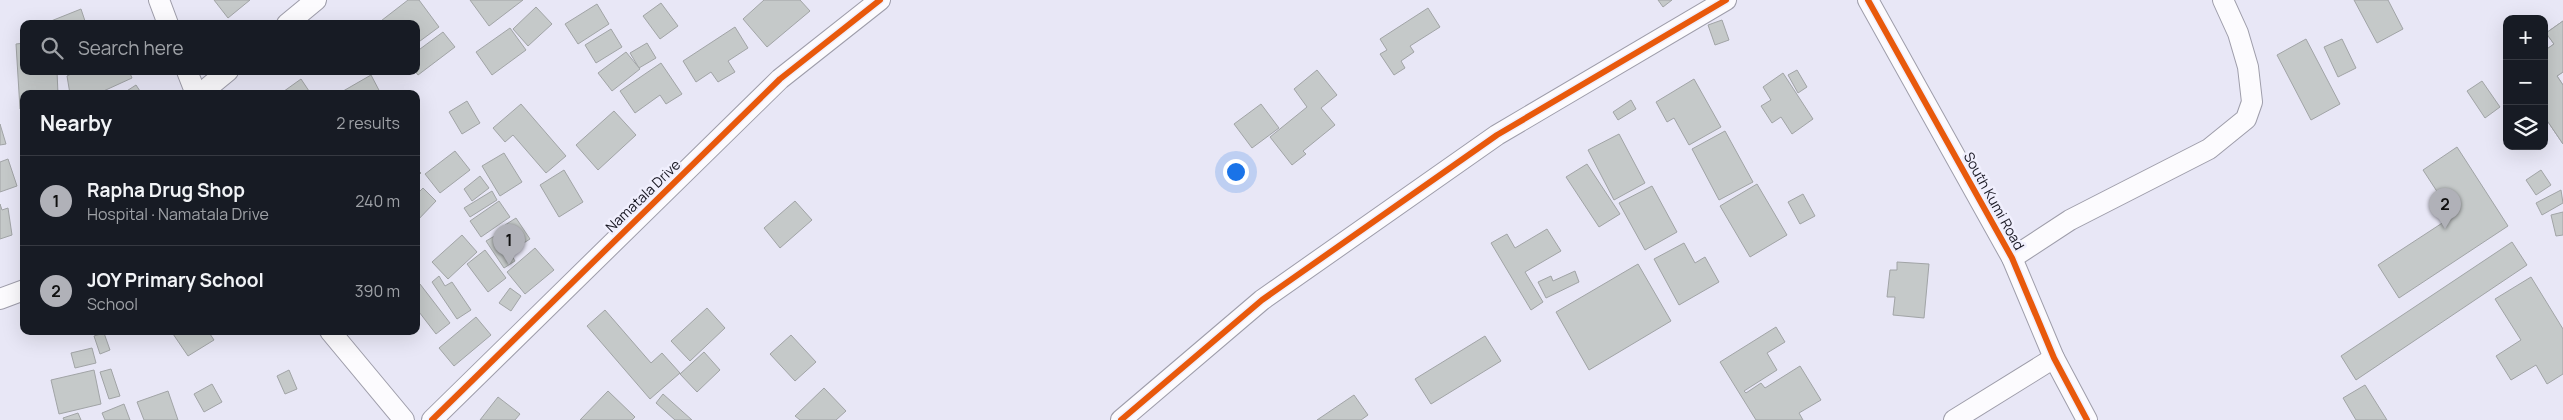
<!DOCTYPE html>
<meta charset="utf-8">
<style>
:root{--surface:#171b24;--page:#242831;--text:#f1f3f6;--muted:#9ea1a6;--line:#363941;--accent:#b0b1b8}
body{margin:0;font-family:Manrope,sans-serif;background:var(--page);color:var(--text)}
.controls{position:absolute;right:15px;top:15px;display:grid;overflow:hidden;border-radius:10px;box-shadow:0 5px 20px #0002}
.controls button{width:45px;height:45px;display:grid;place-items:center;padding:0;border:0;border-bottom:1px solid var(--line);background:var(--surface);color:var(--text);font:25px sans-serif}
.you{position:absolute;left:1235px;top:171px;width:18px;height:18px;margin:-12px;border:4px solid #fff;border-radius:50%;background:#1a73e8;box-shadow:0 0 0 8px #1a73e833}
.badge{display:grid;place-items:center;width:32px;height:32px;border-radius:50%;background:var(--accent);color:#111;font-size:16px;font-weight:700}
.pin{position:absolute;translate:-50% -41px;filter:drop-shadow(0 1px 2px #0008)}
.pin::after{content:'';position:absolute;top:26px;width:18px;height:15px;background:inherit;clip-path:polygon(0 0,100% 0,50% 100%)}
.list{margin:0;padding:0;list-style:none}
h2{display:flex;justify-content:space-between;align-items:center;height:65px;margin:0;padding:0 20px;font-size:21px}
h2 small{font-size:16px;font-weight:400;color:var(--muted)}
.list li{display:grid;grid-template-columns:32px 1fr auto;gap:15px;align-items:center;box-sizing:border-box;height:90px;padding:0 20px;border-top:1px solid var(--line)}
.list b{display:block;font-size:19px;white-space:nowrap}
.list p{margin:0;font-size:16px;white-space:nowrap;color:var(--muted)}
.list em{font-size:16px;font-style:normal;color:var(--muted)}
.icon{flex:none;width:28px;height:28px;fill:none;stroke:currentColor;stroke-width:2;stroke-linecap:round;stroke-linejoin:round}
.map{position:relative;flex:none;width:2563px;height:420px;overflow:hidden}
.search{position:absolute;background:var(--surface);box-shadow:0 5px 20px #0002;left:20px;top:20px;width:400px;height:55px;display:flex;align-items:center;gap:12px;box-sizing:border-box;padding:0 18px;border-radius:10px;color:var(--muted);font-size:19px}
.panel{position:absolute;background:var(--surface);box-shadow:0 5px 20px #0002;left:20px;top:90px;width:400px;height:245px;border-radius:10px}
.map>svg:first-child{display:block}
.building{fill:#c5c9c9;stroke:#a1a4a6}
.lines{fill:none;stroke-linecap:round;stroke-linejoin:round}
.street-casing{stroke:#9e9daa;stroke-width:22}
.street{stroke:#fcfbfe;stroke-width:20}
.cycleway-casing{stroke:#f0effd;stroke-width:9}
.cycleway{stroke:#e8590c;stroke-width:6}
.labels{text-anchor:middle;stroke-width:5;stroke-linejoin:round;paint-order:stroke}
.street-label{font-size:14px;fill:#181722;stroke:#f0effd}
</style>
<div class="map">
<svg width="2563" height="420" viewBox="0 0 2563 420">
<rect width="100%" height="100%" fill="#e8e7f6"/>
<g class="building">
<path d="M214,0H250L228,18Z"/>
<path d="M408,0H419L439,27L416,44V24H377Z"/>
<path d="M470,0H523L489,26Z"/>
<path d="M764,0H800L810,11L767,47L743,19Z"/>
<path d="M1658,0H1672L1663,7Z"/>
<path d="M2354,0H2388L2403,29L2377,43Z"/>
<path d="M661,3L678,26L660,39L643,16Z"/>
<path d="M597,4L609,24L578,44L565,24Z"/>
<path d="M536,7L552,24L528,46L513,29Z"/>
<path d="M1428,8L1440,27L1410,46L1414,52L1401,61L1405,68L1394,75L1380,54L1387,50L1380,39Z"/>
<path d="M81,9L86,24H52L51,21Z"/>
<path d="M1722,20L1729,40L1715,45L1708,25Z"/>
<path d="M2563,21V72L2557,76L2563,85V144L2544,116V51L2554,44L2546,33Z"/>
<path d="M2563,21V72L2557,76L2563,85V144L2544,116V51L2554,44L2546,33Z"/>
<path d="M735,27L748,48L728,61L735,72L718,82L711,72L696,82L683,61Z"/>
<path d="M510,28L526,50L492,75L476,52Z"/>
<path d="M611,29L622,47L596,63L585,45Z"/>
<path d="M443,32L455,47L418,75L415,71L416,52Z"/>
<path d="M2306,39L2340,104L2311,120L2277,55Z"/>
<path d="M2342,39L2356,68L2338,77L2324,47Z"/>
<path d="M24,43V71H57L58,94H24V108L20,109L16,44Z"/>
<path d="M647,43L656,58L639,68L630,53Z"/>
<path d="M626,52L640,69L612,91L598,73Z"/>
<path d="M661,63L682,94L666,104L660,95L635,113L620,91Z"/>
<path d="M1317,70L1337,95L1321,108L1335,125L1303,151L1306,154L1292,165L1270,137L1307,107L1294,89Z"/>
<path d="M1797,70L1807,87L1798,93L1788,75Z"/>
<path d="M77,71H129L132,78L97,94H70L67,76Z"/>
<path d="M1783,73L1813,119L1792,134L1781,117L1772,123L1761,106L1771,100L1763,87Z"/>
<path d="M371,75L381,94H338Z"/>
<path d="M301,79L311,94H280Z"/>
<path d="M1694,79L1721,127L1689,145L1674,118L1667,122L1656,102Z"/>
<path d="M2482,81L2500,107L2485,118L2467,91Z"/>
<path d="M136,85L142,94H122Z"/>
<path d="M1631,100L1636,109L1618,120L1613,112Z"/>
<path d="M467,101L480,123L462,134L449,112Z"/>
<path d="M521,104L566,156L546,173L513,135L505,142L493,128Z"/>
<path d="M1261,104L1279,128L1252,148L1234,124Z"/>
<path d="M614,111L636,135L598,170L576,145Z"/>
<path d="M0,124L6,144L0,145Z"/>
<path d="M1725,131L1753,182L1719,200L1692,149Z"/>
<path d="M1619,134L1645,183L1614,200L1588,150Z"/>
<path d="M2457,147L2508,226L2399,298L2378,265L2453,216L2423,170Z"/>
<path d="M455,151L470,170L440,193L425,174Z"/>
<path d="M504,153L522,182L500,196L482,166Z"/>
<path d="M8,159L17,186L0,192V162Z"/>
<path d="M1587,164L1620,214L1599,227L1566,177Z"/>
<path d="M416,168L421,173L416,178Z"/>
<path d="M564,170L583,202L559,217L540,185Z"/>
<path d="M2541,170L2551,185L2536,195L2526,180Z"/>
<path d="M480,176L489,188L472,201L464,189Z"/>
<path d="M1757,184L1787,235L1750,257L1720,206Z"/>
<path d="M1652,186L1677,232L1645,250L1619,203Z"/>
<path d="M423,188L436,201L416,222V195Z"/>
<path d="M2561,190L2563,203L2542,215L2536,203Z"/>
<path d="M492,191L497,200L470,217L464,208Z"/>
<path d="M1803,194L1815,216L1800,224L1788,202Z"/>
<path d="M499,201L510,217L481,237L470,221Z"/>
<path d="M795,201L812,220L780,248L764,228Z"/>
<path d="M0,204L2,210L8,208L12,235L0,239Z"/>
<path d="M2563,212V235L2556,236L2551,215Z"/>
<path d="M516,218L530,239L519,246L505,225Z"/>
<path d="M1547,229L1561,251L1525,272L1543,302L1531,310L1491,243L1507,234L1515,248Z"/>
<path d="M498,234L515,261L504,268L486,241Z"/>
<path d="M462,235L477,252L448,279L432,262Z"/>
<path d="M2512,242L2527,265L2356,380L2341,356Z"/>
<path d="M1684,243L1695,263L1705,257L1719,282L1679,305L1654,259Z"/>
<path d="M535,248L554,270L525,294L507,272Z"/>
<path d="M485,250L506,278L488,292L467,264Z"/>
<path d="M1897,262L1929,264L1924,318L1893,315L1895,297H1887L1890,270H1897Z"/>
<path d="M1638,264L1671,321L1589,370L1556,312Z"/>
<path d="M1575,271L1579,282L1546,298L1538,282L1551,276L1553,281Z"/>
<path d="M439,276L445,286L452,282L471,310L457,319L432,282Z"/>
<path d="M2531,277L2563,329V374L2547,384L2536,365L2511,380L2496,356L2521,340L2495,299Z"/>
<path d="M420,284L450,323L436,334L416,308V287Z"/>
<path d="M510,288L521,296L511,311L499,303Z"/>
<path d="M707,308L725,328L690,361L671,341Z"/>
<path d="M605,310L651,363L662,353L680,373L650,399L587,326Z"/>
<path d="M476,317L491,335L454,366L439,348Z"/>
<path d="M1776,327L1785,342L1767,353L1777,370L1744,391L1746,393L1761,383L1765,388L1800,366L1821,400L1799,413L1803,420H1756L1720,362Z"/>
<path d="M171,331H208L214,340L188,356Z"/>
<path d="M104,333L110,350L100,354L94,336Z"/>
<path d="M791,335L816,362L795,381L770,354Z"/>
<path d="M1485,336L1501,361L1431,404L1415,379Z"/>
<path d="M92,348L96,363L75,368L71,353Z"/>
<path d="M704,352L720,370L697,392L680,374Z"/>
<path d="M111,369L120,396L109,399L100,372Z"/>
<path d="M94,370L101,404L59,414L51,380Z"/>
<path d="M289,370L297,389L285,394L277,376Z"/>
<path d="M212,384L222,402L204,412L194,394Z"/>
<path d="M2365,385L2387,420H2356L2343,398Z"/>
<path d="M824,388L846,411L836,420H800L795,416Z"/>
<path d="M168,391L178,420H144L137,402Z"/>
<path d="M608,391L635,417L632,420H580Z"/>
<path d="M663,394L692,420H675L656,403Z"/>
<path d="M1354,395L1368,415L1361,420H1317Z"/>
<path d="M498,397L520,414L515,420H480Z"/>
<path d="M124,404L130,420H105L102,413Z"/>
<path d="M78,413L81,420H64L63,418Z"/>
</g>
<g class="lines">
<g class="street-casing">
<g id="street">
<path d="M159,0L168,24"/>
<path d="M1868,0L2012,258L2054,358L2087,420"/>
<path d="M287,24L316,0"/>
<path d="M187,71L196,94"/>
<path d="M200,94L228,71"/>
<path d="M2012,258L2070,220L2209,149L2246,119L2252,102L2248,67L2238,33L2223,0"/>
<path d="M0,299L24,290"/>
<path d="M330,331L404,420"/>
<path d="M432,420L780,79L880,0"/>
<path d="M1121,420L1262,300L1497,135L1726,0"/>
<path d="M1954,420L2054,358"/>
</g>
</g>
<use href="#street" class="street"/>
<g class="cycleway-casing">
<g id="cycleway">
<path d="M1868,0L2012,258L2054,358L2087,420"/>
<path d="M432,420L780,79L880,0"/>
<path d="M1121,420L1262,300L1497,135L1726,0"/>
</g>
</g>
<use href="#cycleway" class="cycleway"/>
</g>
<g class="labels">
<g class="street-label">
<text transform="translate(643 196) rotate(-44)" y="5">Namatala Drive</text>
<text transform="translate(1994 201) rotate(61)" y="5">South Kumi Road</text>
</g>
</g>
</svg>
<div class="controls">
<button>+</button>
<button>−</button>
<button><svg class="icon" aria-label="layers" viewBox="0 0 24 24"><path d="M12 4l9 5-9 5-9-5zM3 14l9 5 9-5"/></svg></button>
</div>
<div class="you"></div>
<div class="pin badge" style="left:509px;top:265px">1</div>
<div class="pin badge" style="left:2445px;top:229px">2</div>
<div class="search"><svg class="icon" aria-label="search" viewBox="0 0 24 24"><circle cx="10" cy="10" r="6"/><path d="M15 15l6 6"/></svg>Search here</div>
<section class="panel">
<h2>Nearby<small>2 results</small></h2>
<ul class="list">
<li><span class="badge">1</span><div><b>Rapha Drug Shop</b><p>Hospital · Namatala Drive</p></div><em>240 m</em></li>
<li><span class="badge">2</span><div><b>JOY Primary School</b><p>School</p></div><em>390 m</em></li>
</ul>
</section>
</div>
